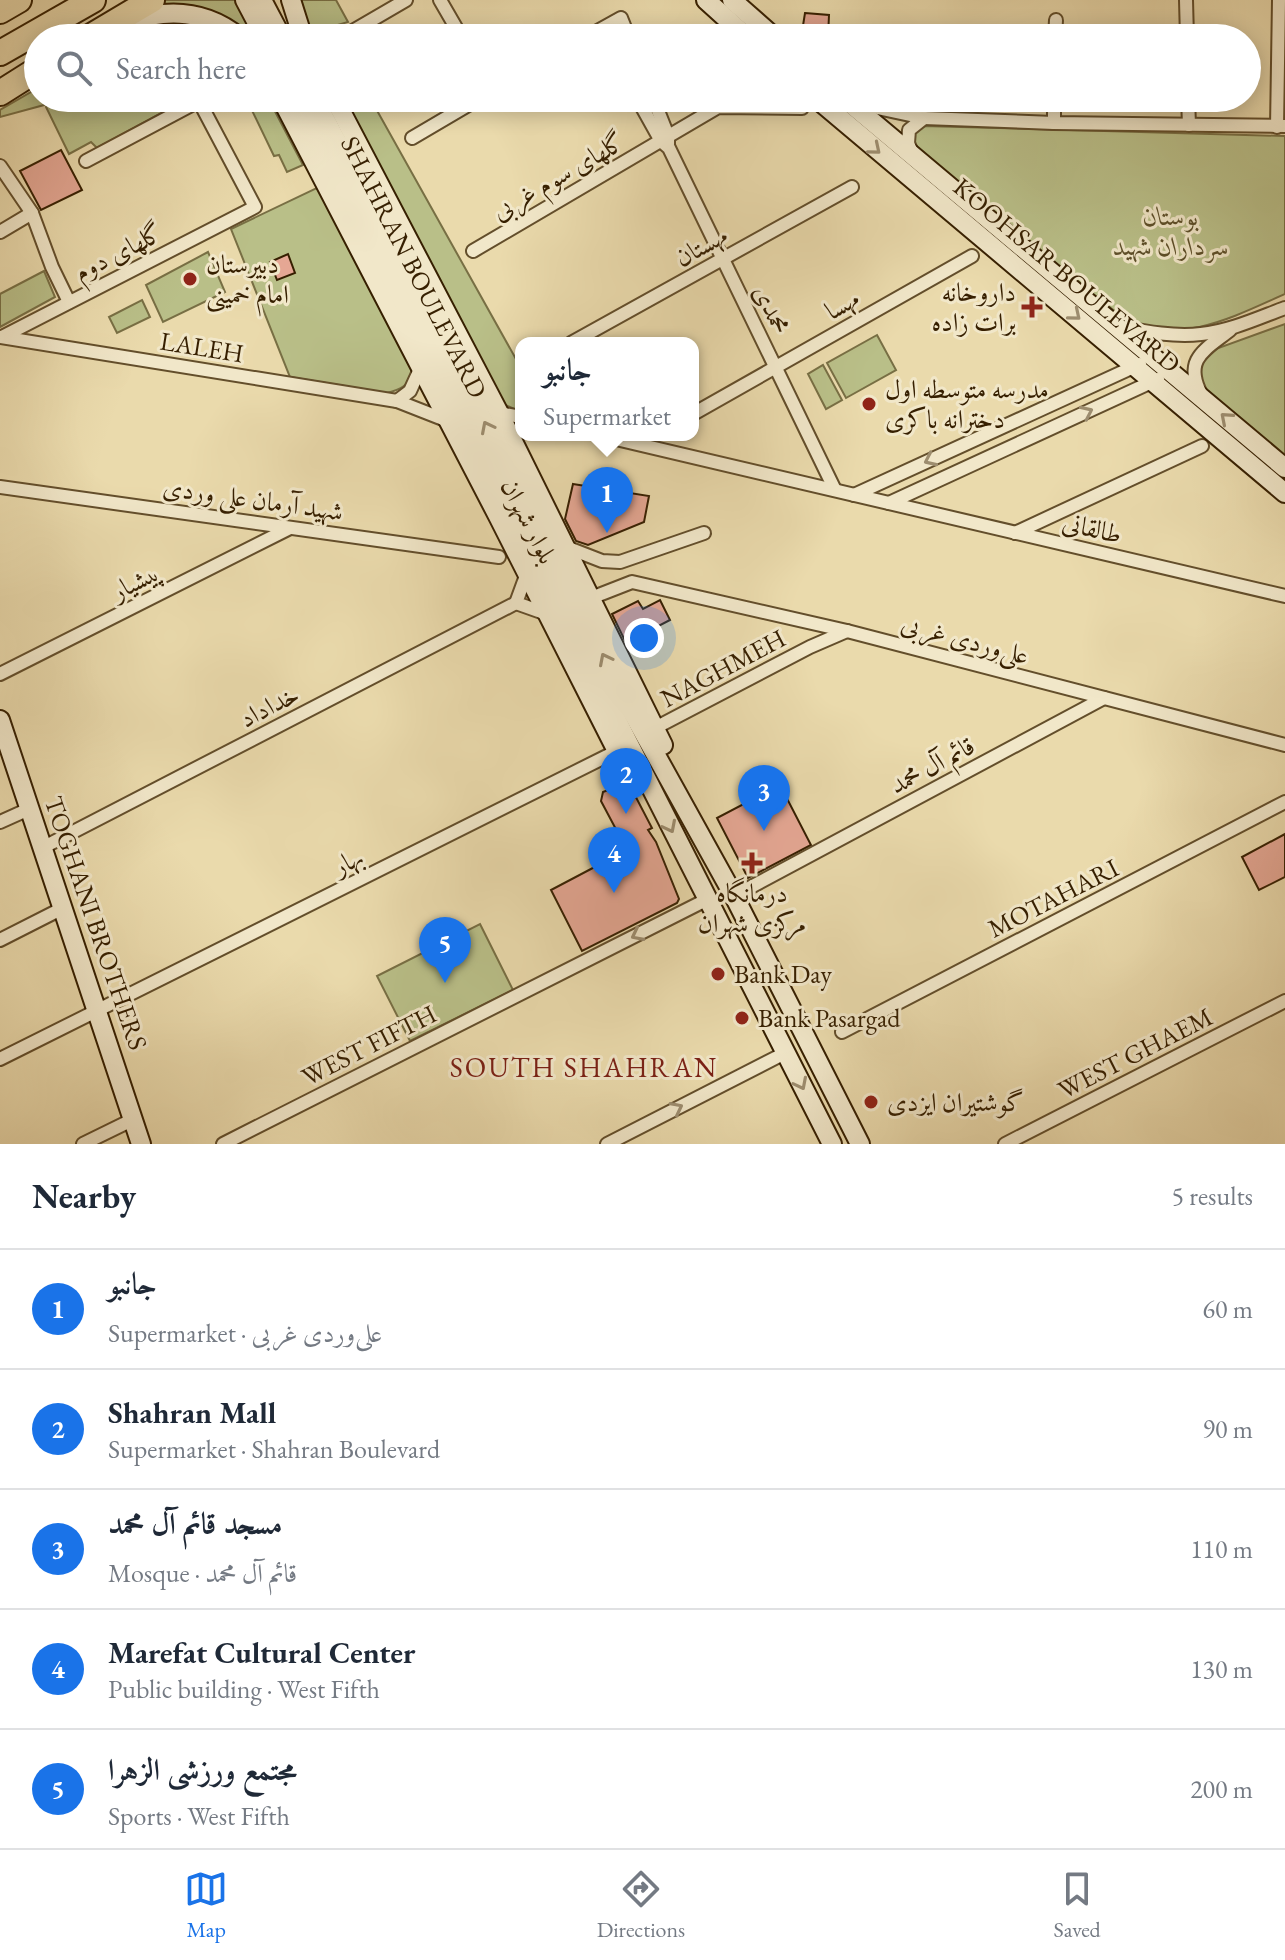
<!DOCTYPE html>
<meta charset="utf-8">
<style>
:root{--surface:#fff;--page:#f2f2f3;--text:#1f2937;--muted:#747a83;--line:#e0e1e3;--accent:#1a73e8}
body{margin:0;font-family:"EB Garamond",Amiri,serif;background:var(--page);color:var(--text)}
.you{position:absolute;left:644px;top:638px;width:28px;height:28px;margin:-20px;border:6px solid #fff;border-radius:50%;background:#1a73e8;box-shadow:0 0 0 12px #1a73e833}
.badge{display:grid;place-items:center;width:52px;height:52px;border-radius:50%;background:var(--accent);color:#fff;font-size:26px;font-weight:700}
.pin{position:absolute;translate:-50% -66px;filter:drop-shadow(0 2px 4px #0008)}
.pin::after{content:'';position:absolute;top:42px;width:28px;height:24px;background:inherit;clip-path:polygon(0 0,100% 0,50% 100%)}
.popup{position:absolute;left:515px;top:337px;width:184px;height:104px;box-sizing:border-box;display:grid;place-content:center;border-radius:16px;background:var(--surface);filter:drop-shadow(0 2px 6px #0005);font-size:26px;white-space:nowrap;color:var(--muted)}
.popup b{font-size:30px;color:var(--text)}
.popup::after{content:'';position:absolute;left:50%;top:100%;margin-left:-16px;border:16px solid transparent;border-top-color:var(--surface)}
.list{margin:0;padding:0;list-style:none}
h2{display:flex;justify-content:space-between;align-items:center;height:104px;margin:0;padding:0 32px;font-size:34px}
h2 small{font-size:26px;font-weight:400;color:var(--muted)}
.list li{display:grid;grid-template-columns:52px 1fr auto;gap:24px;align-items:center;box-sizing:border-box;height:120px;padding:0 32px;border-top:2px solid var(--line)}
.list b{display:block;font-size:30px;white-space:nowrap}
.list p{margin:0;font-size:26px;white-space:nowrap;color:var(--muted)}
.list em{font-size:26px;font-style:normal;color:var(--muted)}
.icon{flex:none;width:44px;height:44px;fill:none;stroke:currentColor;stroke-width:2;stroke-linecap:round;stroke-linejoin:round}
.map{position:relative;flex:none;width:1285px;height:1144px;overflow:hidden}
.search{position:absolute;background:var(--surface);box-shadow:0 4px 20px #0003;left:24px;right:24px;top:24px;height:88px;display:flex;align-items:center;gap:20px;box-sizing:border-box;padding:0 28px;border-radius:44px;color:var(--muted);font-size:30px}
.sheet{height:704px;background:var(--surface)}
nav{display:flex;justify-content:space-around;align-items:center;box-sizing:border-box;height:112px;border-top:2px solid var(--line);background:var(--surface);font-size:22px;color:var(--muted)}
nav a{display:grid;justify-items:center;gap:4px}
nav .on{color:var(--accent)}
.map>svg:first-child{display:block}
.green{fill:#b9bf88;stroke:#786f44;stroke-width:2}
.building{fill:#e5a794;stroke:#361f00;stroke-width:2}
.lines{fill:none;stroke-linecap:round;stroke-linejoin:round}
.street-casing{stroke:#634e2b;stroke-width:16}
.secondary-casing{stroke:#361f00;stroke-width:22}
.highway-casing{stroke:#361f00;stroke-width:28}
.street{stroke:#f1e7c9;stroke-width:12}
.secondary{stroke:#f1e7c9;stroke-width:18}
.highway{stroke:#eadaac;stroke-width:24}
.oneway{stroke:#9d8d6f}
.poi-dot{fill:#8f2418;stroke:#f1e7c9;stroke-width:3}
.labels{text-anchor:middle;stroke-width:6;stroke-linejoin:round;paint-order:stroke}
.street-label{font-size:26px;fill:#361f00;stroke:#f1e7c9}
.park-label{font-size:26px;font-style:italic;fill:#5d4f29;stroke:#f1e7c9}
.poi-label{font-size:26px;fill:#361f00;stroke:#f1e7c9;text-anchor:start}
.neighbourhood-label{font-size:28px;letter-spacing:2px;fill:#7a1f14;stroke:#f1e7c9}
</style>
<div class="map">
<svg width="1285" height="1144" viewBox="0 0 1285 1144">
<rect width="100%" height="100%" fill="#eadaac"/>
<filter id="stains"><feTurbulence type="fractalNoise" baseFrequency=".0025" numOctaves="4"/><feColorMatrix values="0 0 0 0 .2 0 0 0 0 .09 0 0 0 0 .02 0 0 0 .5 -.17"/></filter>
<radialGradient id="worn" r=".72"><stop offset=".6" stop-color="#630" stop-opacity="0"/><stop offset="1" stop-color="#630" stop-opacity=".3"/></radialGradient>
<g class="green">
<path d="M162,0H236L259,38H247L154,9Z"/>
<path d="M295,0H336L348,22L338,25L329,35L331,38H308Z"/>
<path d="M179,16L232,38L198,36L193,38H126L121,28Z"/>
<path d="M38,88V98H50L44,105L0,117V110Z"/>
<path d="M55,98H189L97,148L91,142L69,154L46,107Z"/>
<path d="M246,98H268L303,165L287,172L279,155L274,156Z"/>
<path d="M340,98H370L521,368V412L499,402Z"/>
<path d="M923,126L1285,136V294C1235,316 1181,346 1126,320L971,198L912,143L915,130Z"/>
<path d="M323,185L414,374C406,387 401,389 387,393L290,377L231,229Z"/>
<path d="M208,252L225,292L163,322L146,285Z"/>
<path d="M44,271L55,297L0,327V294Z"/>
<path d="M142,300L150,317L117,333L109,317Z"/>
<path d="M1285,324V457L1202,389L1196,370L1210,351Z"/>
<path d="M877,335L896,370L846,398L827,363Z"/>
<path d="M823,365L842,400L826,409L808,374Z"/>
<path d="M480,924L513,990L410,1041L377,976Z"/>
</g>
<g class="building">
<path d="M805,13L829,15L828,38H801Z"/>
<path d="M1000,25V38H965V26Z"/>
<path d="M1128,27L1172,29V38H1127Z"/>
<path d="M1124,98H1167V110L1123,108Z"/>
<path d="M61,150L82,190L41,210L20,171Z"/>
<path d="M288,254L295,273L277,280L270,262Z"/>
<path d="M573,484L649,496L644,522L588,545L576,541L565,519Z"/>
<path d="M660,600L670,620L626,643L612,614L638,601L643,609Z"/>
<path d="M628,782L652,828L648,830L656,842L679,899L677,903L582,951L551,890L627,850L601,801L603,792Z"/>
<path d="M780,785L811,845L748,878L717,818Z"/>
<path d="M1285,834V877L1259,890L1242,857Z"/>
</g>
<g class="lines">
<g class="street-casing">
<g id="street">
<path d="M440,0L462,38"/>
<path d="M1186,0L1187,38"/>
<path d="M346,35L406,0"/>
<path d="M585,38L621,18L629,38"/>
<path d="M1055,38L1056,20"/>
<path d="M637,98L661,141L669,148L835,490"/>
<path d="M653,98L668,136V144"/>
<path d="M1188,98L1189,125"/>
<path d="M854,103L924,118L1054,123L1285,126"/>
<path d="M1054,123V98"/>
<path d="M1277,127L1279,0"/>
<path d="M412,138L480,98"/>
<path d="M913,155L908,143L909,130L924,118"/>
<path d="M0,166L32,213L52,267L69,302"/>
<path d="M0,232L32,213"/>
<path d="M473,251L718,107L802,108"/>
<path d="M1121,327C1147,332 1175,337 1201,334C1230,331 1258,318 1285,308"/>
<path d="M0,337L397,401L448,421"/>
<path d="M2,337L255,207L199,101L86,161"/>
<path d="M571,343L852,187"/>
<path d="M1201,394C1183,359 1205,350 1230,330"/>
<path d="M397,401L410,391L421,367"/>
<path d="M499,413L521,417"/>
<path d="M693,414L972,256"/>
<path d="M599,435L1285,596"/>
<path d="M0,487L499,557"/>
<path d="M854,495L1140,364"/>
<path d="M889,503L1158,379"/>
<path d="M1015,533L1202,446"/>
<path d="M566,547L602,561L620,562L704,533"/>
<path d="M527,573L516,603L547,614"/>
<path d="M591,598L632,582L847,631L1285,745"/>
<path d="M0,674L290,528"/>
<path d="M655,728L810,647L847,631"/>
<path d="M0,822L29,809"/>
<path d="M42,848L516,603"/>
<path d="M734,896L1104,698"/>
<path d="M0,940L63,908"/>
<path d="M842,1032L1285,802"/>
<path d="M0,1059L617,751"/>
<path d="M83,1144L134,1119"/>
<path d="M223,1144L706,900"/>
<path d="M607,1144L785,1053"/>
<path d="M1005,1144L1285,1001"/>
</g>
</g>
<g class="secondary-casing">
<g id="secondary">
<path d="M245,0L265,38"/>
<path d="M262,0L282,38"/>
<path d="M291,0L303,38"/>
<path d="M706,0L748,38"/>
<path d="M732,0L775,38"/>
<path d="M127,22C168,8 206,10 240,38"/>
<path d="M281,98L499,518L617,751L634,771"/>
<path d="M297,98L433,358L832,1144"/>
<path d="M314,98L445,345L627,703L734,896L860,1144"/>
<path d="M334,98L499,413L663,745"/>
<path d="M816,98L1285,493"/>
<path d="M844,98L1285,468"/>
<path d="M0,720L141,1144"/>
</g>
</g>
<g class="highway-casing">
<g id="highway">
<path d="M0,11L19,0"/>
<path d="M88,38L152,0"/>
<path d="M0,53L93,0"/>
<path d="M0,93L38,69"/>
</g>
</g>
<use href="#street" class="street"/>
<use href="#secondary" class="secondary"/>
<use href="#highway" class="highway"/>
</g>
<defs><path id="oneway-chevron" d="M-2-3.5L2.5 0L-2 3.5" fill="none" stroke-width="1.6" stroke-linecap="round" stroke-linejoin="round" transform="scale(2)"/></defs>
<g class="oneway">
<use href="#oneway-chevron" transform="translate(875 149) rotate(40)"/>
<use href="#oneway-chevron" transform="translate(1075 315) rotate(40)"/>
<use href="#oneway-chevron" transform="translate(1087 412) rotate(-25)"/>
<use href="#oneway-chevron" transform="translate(1226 418) rotate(-139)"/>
<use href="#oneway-chevron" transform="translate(487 427) rotate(-117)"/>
<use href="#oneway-chevron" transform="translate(930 460) rotate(155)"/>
<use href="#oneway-chevron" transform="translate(605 659) rotate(-117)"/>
<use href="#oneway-chevron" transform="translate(670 827) rotate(63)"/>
<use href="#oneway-chevron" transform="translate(637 935) rotate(153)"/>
<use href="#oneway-chevron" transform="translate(801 1084) rotate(63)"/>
<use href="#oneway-chevron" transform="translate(677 1108) rotate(-27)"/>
</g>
<g class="poi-dot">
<circle cx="190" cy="279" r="8"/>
<path d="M1028 295h8v8h8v8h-8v8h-8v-8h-8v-8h8z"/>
<circle cx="869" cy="404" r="8"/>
<path d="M748 851h8v8h8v8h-8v8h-8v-8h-8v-8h8z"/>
<circle cx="718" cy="974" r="8"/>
<circle cx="742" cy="1018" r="8"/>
<circle cx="871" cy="1102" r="8"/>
</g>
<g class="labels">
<g class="street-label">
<text transform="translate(558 176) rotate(-30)" y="9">گلهای سوم غربی</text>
<text transform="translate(701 246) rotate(-29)" y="9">مهستان</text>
<text transform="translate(118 252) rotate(-27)" y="9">گلهای دوم</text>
<text transform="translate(414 267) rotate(63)" y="9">SHAHRAN BOULEVARD</text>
<text transform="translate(1067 275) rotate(40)" y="9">KOOHSAR BOULEVARD</text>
<text transform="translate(842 304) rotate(-30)" y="9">مهسا</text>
<text transform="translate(772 309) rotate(64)" y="9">محمدی</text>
<text transform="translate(202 347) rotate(9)" y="9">LALEH</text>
<text transform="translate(253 499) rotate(8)" y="9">شهید آرمان علی وردی</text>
<text transform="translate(529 521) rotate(63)" y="9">بلوار شهران</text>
<text transform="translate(1092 528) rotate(13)" y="9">طالقانی</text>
<text transform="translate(136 581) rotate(-27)" y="9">پیشیار</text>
<text transform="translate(965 639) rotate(15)" y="9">علی‌وردی غربی</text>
<text transform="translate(723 668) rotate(-28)" y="9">NAGHMEH</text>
<text transform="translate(269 706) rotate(-27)" y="9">خداداد</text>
<text transform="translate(932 765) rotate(-28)" y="9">قائم آل محمد</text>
<text transform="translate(348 861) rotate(-26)" y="9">بهار</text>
<text transform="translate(1053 898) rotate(-27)" y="9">MOTAHARI</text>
<text transform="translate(96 923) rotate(71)" y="9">TOGHANI BROTHERS</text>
<text transform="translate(369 1045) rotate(-27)" y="9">WEST FIFTH</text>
<text transform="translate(1135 1053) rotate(-27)" y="9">WEST GHAEM</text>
</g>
<g class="park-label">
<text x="1171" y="225">بوستان<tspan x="1171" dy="30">سرداران شهید</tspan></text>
</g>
<g class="poi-label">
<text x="206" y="273">دبیرستان<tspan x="206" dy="30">امام خمینی</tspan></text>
<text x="1016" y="301" text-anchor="end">داروخانه<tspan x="1016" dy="30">برات زاده</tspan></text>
<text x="885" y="398">مدرسه متوسطه اول<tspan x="885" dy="30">دخترانه باکری</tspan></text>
<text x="752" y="902" text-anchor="middle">درمانگاه<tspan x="752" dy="30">مرکزی شهران</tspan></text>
<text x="734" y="983">Bank Day</text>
<text x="758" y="1027">Bank Pasargad</text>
<text x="887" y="1111">گوشتیران ایزدی</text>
</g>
<g class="neighbourhood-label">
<text x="584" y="1077">SOUTH SHAHRAN</text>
</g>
</g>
<rect width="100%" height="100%" filter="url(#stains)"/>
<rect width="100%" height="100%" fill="url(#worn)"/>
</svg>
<div class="you"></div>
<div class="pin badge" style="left:607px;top:533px">1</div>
<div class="popup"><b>جانبو</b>Supermarket</div>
<div class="pin badge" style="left:626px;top:814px">2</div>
<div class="pin badge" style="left:764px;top:831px">3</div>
<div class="pin badge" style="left:614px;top:893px">4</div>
<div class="pin badge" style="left:445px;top:983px">5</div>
<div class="search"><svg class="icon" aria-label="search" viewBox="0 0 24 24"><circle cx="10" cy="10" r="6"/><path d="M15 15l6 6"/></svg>Search here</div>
</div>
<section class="sheet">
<h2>Nearby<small>5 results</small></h2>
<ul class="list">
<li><span class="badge">1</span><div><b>جانبو</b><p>Supermarket · علی‌وردی غربی</p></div><em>60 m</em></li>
<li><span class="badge">2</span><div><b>Shahran Mall</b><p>Supermarket · Shahran Boulevard</p></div><em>90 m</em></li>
<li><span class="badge">3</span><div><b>مسجد قائم آل محمد</b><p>Mosque · قائم آل محمد</p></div><em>110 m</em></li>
<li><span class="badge">4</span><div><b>Marefat Cultural Center</b><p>Public building · West Fifth</p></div><em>130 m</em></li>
<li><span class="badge">5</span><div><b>مجتمع ورزشی الزهرا</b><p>Sports · West Fifth</p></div><em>200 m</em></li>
</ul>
</section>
<nav>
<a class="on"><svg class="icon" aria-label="map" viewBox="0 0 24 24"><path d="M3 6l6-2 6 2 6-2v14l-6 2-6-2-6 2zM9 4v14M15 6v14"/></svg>Map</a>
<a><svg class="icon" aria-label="directions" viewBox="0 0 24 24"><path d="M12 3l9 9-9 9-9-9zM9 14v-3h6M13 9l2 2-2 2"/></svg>Directions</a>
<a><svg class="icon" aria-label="saved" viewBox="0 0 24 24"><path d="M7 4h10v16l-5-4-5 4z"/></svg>Saved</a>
</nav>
